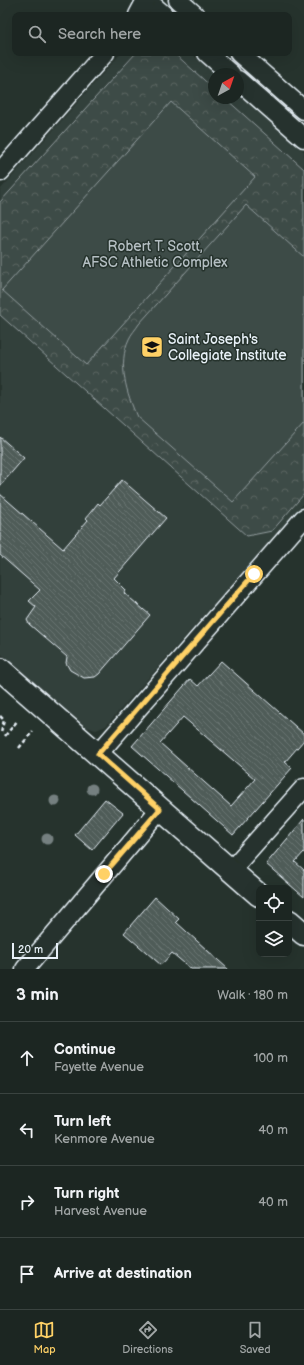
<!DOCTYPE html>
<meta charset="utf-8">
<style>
:root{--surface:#1c2622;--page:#252e2a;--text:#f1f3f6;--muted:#a0a5a5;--line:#3a4340;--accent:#ffd166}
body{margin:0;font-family:"Balsamiq Sans",sans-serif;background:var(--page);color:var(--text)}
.controls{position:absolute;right:12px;bottom:12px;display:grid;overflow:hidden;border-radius:8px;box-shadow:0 4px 16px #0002}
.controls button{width:36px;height:36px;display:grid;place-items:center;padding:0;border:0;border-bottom:1px solid var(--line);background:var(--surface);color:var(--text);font:20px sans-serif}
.compass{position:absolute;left:208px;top:68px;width:36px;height:36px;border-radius:50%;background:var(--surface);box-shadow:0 4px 16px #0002;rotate:40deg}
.scale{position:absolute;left:12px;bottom:10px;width:46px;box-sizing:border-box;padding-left:4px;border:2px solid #e8f1f8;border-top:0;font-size:11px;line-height:14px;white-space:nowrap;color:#e8f1f8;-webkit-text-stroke:3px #26332d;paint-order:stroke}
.stop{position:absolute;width:12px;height:12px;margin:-9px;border:3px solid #ffd166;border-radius:50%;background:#fff}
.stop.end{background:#ffd166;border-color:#fff;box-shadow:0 1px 4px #0008}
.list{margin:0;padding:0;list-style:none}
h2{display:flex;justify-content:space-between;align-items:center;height:52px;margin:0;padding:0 16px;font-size:17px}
h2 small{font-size:13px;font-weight:400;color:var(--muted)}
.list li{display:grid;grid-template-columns:26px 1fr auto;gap:12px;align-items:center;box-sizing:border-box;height:72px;padding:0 16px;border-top:1px solid var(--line)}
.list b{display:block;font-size:15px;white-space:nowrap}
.list p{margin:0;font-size:13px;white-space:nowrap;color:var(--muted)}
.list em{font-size:13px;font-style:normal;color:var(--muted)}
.icon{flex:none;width:22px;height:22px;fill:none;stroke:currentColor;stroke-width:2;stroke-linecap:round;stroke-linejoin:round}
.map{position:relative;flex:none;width:304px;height:969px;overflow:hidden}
.search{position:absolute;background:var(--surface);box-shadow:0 4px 16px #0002;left:12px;right:12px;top:12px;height:44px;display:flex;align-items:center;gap:10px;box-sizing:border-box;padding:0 14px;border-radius:8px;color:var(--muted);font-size:15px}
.sheet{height:340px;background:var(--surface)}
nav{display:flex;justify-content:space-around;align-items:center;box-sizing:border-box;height:56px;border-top:1px solid var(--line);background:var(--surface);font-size:11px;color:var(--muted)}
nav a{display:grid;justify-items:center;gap:2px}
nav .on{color:var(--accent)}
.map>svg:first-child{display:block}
.built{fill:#333f3a}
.park{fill:url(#park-crowns);stroke:#939ea0}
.garden{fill:#3e4b47;stroke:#939ea0}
.building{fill:url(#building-back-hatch);stroke:#e8f1f8;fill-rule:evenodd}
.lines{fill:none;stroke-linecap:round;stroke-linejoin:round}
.minor-casing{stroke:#e8f1f8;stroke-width:21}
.major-casing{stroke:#e8f1f8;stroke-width:25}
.path{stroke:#e8f1f8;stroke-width:2.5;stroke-dasharray:4 3;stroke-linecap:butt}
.minor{stroke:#26332d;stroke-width:18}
.major{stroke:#26332d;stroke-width:22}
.tree{fill:#758080}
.route{stroke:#ffd166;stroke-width:5}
.labels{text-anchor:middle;stroke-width:3;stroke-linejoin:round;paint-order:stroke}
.park-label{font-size:14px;fill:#b5bfc3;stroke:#26332d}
.poi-label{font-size:14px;fill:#e8f1f8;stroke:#26332d;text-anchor:start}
</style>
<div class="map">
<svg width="304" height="969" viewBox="0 0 304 969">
<defs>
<pattern id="park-crowns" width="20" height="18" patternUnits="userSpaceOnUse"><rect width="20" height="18" fill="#3e4b47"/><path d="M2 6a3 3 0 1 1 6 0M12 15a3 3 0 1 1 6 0" fill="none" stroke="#5a6562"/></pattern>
<pattern id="building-back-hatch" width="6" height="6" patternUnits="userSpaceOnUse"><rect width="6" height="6" fill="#505c59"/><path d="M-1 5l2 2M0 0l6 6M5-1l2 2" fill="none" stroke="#697472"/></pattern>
</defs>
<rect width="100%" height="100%" fill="#26332d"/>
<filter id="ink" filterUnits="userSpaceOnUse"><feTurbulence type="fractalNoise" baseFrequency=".025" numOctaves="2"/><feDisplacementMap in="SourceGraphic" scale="8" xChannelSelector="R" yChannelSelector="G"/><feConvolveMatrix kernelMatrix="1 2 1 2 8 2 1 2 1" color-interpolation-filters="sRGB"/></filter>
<g filter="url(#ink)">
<path class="built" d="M121,53H191L215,74H214V98H238V93L304,151V503L106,726L96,730L86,727L0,653V190Z"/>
<path class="park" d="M136,53H174L214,89V98H225L304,169V494L272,531L247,536L0,315V202Z"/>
<g class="garden">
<path d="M171,102L255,177L86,365L2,290Z"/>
<path d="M246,205L304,257V423L233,502L137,417C127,394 117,364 129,339C131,334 136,329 139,324Z"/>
</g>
<g class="building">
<path d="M0,437L24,458L0,486Z"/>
<path d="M122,480L166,518L114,578L126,590L124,593L150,615L99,674L95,677L84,678L70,670L66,663L67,657L29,624L27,620L36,607L29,601L40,590L0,555V494L63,549L88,520L86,518L98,503L100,505Z"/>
<path d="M221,661L304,734V740L285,762L292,768L233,835L132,746L190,679L198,686ZM183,717L255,779L231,806L160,743Z"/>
<path d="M105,799L123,813L92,850L75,835Z"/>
<path d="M304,819V852L295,862L304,870V897L266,864Z"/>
<path d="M155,897L179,919L176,922L228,969H191L172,953L161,965L124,933Z"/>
</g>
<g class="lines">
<g class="minor-casing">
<g id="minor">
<path d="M147,0L164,15"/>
<path d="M178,0L195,15"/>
<path d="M138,15L146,0"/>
<path d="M207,53L231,74"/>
<path d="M239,53L304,110"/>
<path d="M238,80L304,138"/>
<path d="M0,172L105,53"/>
<path d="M98,754L304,518"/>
<path d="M231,870L304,788"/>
<path d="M25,969L160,809"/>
</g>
</g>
<g class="major-casing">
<g id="major">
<path d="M0,669L259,895"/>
<path d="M289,921L304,934"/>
</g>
</g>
<g class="path">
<path d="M0,716L4,720L1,733"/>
<path d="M5,736L18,720"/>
<path d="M19,748L33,731"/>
</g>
<use href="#minor" class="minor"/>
<use href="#major" class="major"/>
</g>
<g class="tree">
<circle cx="92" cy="789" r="5.5"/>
<circle cx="55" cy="801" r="5.5"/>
<circle cx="47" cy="839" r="5.5"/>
</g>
</g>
<g class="lines" filter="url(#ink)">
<path class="route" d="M104,874L160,809L98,754L254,574"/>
</g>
<defs>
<g id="school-square" transform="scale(1.15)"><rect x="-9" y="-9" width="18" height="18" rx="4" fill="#ffd166" stroke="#26332d"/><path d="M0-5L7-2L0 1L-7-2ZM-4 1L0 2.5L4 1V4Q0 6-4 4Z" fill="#111"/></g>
</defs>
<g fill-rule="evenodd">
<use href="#school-square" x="152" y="347"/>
</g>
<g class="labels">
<g class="park-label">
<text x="155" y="251">Robert T. Scott,<tspan x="155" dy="16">AFSC Athletic Complex</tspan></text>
</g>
<g class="poi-label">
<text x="168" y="344">Saint Joseph's<tspan x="168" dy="16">Collegiate Institute</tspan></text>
</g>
</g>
</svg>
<div class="controls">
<button><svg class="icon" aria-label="locate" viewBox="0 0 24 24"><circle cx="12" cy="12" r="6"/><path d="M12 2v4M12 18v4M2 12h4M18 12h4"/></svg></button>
<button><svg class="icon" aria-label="layers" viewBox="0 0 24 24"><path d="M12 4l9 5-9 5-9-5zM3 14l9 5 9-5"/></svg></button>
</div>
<svg class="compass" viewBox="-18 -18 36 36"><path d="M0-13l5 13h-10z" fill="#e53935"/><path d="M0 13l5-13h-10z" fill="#a0a5a5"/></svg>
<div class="scale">20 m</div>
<div class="stop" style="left:254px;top:574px"></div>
<div class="stop end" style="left:104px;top:874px"></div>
<div class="search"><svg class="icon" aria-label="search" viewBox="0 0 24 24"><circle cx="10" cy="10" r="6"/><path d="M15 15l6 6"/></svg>Search here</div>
</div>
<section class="sheet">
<h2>3 min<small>Walk · 180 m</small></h2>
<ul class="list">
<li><svg class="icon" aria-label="ahead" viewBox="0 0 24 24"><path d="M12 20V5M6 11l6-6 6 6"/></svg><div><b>Continue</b><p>Fayette Avenue</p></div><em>100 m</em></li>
<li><svg class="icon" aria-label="left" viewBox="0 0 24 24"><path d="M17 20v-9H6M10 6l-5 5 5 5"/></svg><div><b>Turn left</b><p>Kenmore Avenue</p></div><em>40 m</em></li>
<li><svg class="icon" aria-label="right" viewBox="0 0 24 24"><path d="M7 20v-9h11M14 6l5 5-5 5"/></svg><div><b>Turn right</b><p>Harvest Avenue</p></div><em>40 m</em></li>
<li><svg class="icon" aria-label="arrive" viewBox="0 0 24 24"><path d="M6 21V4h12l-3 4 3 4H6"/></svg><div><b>Arrive at destination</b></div></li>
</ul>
</section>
<nav>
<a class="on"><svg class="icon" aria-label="map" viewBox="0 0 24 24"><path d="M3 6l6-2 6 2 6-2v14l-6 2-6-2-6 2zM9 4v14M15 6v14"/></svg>Map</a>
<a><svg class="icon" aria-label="directions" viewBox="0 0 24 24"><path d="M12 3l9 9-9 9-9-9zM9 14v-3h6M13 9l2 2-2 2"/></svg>Directions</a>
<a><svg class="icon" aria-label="saved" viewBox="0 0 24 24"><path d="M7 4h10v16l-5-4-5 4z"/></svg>Saved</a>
</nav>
